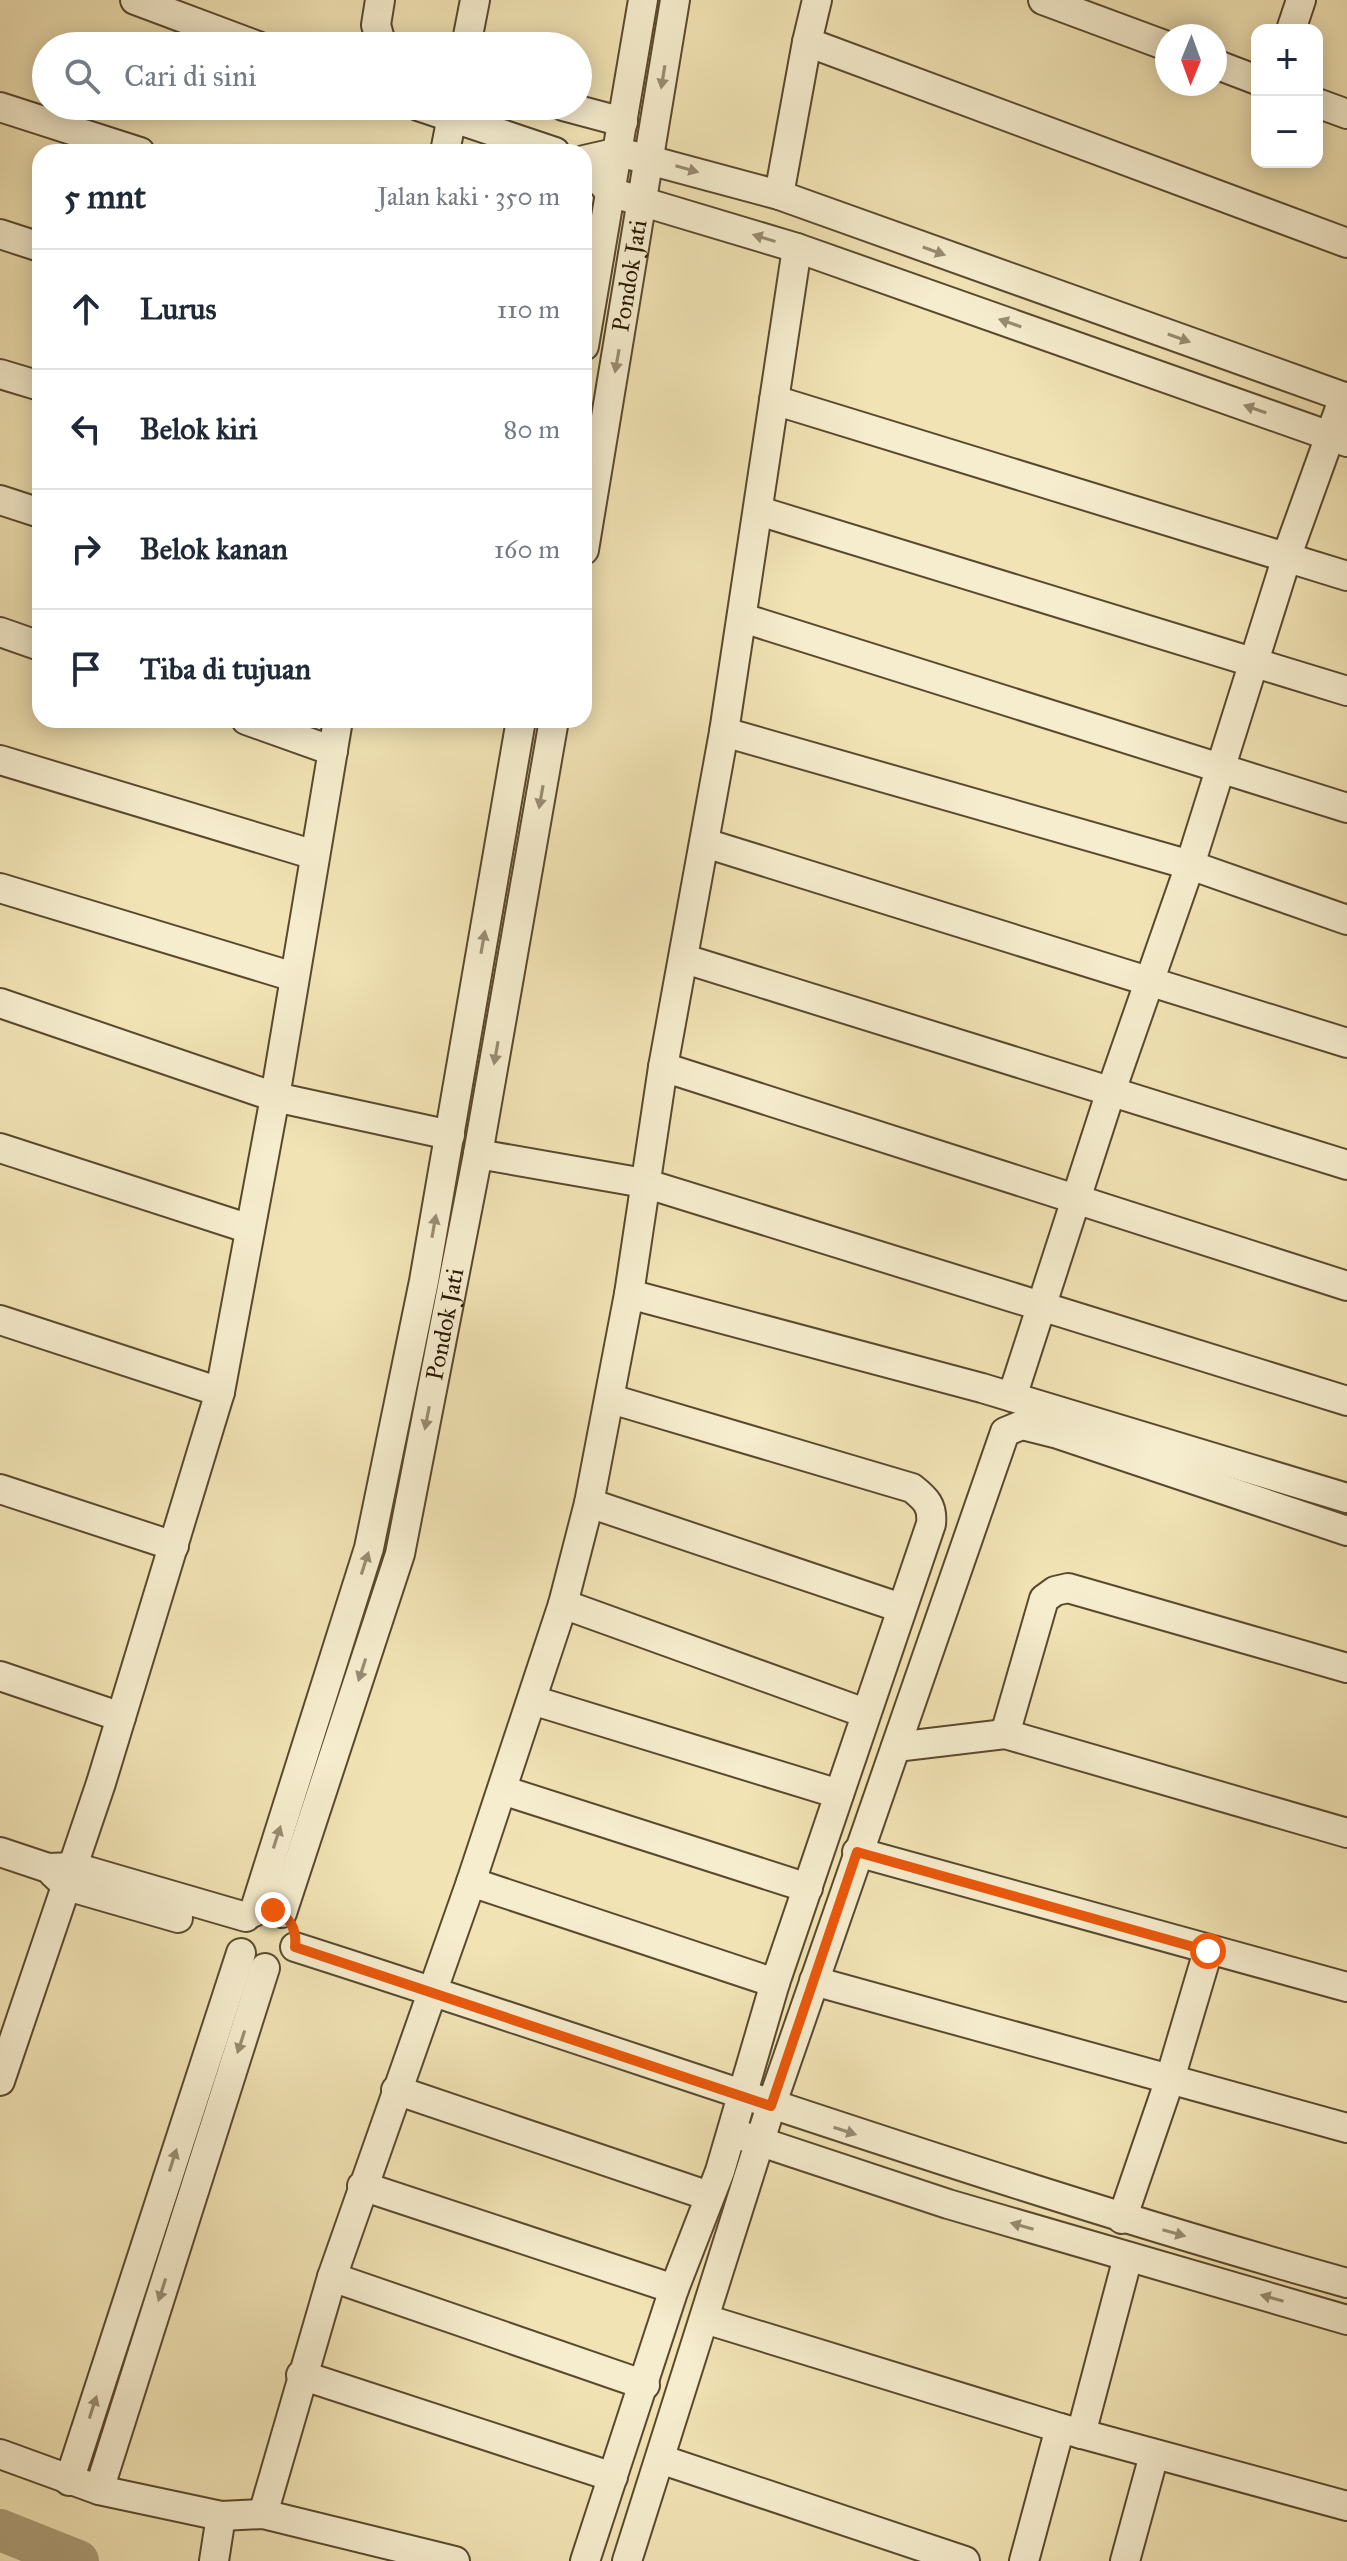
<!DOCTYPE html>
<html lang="id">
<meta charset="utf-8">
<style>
:root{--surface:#fff;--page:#f6f6f7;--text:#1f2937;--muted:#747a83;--line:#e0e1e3}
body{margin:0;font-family:"IM FELL Great Primer",serif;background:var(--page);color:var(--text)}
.controls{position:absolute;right:24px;top:24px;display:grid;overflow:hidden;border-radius:16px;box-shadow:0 4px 20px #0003}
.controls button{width:72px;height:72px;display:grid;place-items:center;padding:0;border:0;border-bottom:2px solid var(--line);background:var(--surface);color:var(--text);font:40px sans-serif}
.compass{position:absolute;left:1155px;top:24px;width:72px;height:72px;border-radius:50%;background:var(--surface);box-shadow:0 4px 20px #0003;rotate:181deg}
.stop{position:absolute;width:24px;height:24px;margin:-18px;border:6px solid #ea580c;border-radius:50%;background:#fff}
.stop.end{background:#ea580c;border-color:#fff;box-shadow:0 2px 8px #0008}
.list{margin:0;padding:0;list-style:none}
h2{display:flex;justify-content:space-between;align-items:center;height:104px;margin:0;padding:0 32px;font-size:34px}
h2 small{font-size:26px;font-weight:400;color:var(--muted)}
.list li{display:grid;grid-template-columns:52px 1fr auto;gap:24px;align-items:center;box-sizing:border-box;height:120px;padding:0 32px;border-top:2px solid var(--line)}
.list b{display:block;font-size:30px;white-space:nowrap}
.list em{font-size:26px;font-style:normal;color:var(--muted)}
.icon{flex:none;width:44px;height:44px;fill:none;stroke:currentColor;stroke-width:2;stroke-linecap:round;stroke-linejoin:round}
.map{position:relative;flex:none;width:1347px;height:2561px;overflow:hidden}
.search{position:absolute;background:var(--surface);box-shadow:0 4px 20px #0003;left:32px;top:32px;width:560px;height:88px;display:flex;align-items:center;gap:20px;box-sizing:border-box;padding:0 28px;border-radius:44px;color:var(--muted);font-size:30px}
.panel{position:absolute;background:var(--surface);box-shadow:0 4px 20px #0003;left:32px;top:144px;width:560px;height:584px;border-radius:24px}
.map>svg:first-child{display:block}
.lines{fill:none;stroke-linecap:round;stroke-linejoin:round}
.river{stroke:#ad9d77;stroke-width:42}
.minor-casing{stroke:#5a492e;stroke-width:32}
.minor{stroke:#f6edce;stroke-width:28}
.oneway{fill:#998c72}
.route{stroke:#ea580c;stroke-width:10}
.labels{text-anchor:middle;stroke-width:6;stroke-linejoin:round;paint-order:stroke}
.street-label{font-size:24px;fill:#281602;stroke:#f6edce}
</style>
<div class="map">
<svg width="1347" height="2561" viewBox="0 0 1347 2561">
<rect width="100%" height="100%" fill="#f1e3b4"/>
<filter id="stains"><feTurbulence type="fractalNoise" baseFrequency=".0025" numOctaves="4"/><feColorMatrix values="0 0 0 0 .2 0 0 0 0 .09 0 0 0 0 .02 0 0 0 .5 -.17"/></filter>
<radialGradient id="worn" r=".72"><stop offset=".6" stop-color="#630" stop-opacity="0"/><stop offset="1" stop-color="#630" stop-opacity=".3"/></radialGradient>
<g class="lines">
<path class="river" d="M0,2530L78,2561"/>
<g class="minor-casing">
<g id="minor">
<path d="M135,0L258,46"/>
<path d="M380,0L376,25L382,46"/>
<path d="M1043,0L1167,46"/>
<path d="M1291,30L1301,0"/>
<path d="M807,42L817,0"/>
<path d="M466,46L475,0"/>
<path d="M1215,64L1257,80"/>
<path d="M1317,103L1347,114"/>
<path d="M418,106L555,152"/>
<path d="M563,106L623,122"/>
<path d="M0,107L140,152"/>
<path d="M445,152L454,106"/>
<path d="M584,160L619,152L779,195L1347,398"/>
<path d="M584,163L610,192L797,248L1347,442"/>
<path d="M779,195L807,42L1347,243"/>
<path d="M0,234L40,247"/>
<path d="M584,346L643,0"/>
<path d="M0,374L40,386"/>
<path d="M774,400L1347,576"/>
<path d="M0,500L40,513"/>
<path d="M759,511L1347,691"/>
<path id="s1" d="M584,550L675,0"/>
<path d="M743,618L1347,808"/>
<path d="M0,632L40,646"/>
<path d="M246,720L333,751"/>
<path d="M724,732L1190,865L1347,920"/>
<path d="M0,760L315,855"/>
<path d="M705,843L1347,1043"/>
<path d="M0,888L294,977"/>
<path d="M685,959L1347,1165"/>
<path d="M0,1003L275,1097L450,1135"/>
<path d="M663,1067L1347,1286"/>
<path d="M0,1148L250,1229"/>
<path d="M478,1154L644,1183L1347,1401"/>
<path d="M629,1294L982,1388L1347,1498"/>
<path d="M0,1320L220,1392"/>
<path d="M1012,1397L1110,1094L1190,865L1290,547L1344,397"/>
<path d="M0,1489L174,1546"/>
<path d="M589,1503L901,1608"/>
<path d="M563,1604L865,1713"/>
<path d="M0,1676L121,1717"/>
<path d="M532,1700L839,1794"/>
<path d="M1005,1734L1044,1599L1055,1591L1068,1588L1347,1668"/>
<path d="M896,1747L1005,1734L1347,1833"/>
<path d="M502,1790L808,1888"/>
<path d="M0,1852L48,1868L74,1867L246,1917"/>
<path d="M857,1852L1347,1987"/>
<path d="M53,1873L67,1886L178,1918"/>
<path d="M471,1882L775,1983"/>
<path d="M254,1912L369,1548L424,1281L521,720"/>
<path id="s2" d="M282,1913L400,1554L478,1154L554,720"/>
<path d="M295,1947C646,2059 992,2184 1347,2283"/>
<path d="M814,1981L1347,2128"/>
<path d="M0,2081L101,1783L220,1392L275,1097L338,720"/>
<path d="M396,2090L709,2196"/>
<path d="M743,2136L948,2204L1347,2320"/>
<path d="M362,2186L674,2289"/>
<path d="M1122,2219L1170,2079L1208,1951"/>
<path d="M332,2277L645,2385"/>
<path d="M705,2319L1060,2428L1347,2506"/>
<path d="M301,2375L613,2477"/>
<path d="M1081,2434L1128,2257"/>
<path d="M0,2454L99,2490L221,2516L263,2514L455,2561"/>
<path d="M660,2459L965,2561"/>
<path d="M69,2481L241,1953"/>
<path d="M99,2490L265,1968"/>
<path d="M263,2514L332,2277L471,1882L563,1604L589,1503L629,1294L663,1067L724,732L797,248"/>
<path d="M214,2561L221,2516"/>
<path d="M585,2561L674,2289L720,2171L775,1983L931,1524C933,1506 926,1499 912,1488L611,1399"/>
<path d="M627,2561L771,2106L1005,1432L1022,1425L1058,1434L1347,1531"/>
<path d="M1024,2561L1060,2428"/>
<path d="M1125,2561L1154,2455"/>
</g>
</g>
<use href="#minor" class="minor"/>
</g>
<defs><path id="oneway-solid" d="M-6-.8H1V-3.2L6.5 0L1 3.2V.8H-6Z" transform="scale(2)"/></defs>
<g class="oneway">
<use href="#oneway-solid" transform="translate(663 77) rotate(99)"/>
<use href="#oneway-solid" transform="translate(687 169) rotate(16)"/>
<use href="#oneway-solid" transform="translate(764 238) rotate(-163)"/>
<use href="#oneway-solid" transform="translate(934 251) rotate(20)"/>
<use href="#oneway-solid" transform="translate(1010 323) rotate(-161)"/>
<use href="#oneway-solid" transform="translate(1179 338) rotate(20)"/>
<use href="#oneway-solid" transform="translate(617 361) rotate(100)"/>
<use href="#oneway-solid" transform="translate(1255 409) rotate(-161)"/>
<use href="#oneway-solid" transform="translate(541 797) rotate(100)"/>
<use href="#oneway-solid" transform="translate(483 942) rotate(-80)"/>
<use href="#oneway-solid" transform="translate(496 1053) rotate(100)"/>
<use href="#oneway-solid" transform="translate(434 1226) rotate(-80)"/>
<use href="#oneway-solid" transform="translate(427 1418) rotate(101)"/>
<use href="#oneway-solid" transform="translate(365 1563) rotate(-72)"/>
<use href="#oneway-solid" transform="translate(362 1670) rotate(108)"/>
<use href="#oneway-solid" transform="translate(277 1837) rotate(-72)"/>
<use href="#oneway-solid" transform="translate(241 2042) rotate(108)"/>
<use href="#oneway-solid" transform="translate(845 2131) rotate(18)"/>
<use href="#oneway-solid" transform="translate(173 2160) rotate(-72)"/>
<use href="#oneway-solid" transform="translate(1022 2226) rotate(-164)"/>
<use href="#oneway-solid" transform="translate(1174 2233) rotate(16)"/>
<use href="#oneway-solid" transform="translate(162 2290) rotate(108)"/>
<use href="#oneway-solid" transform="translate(1272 2298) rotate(-164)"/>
<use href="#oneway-solid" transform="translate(93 2407) rotate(-72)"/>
</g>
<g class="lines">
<path class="route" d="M273,1910C290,1916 297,1929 295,1947L771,2106L857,1852L1208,1951"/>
</g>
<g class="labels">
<g class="street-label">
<text dy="8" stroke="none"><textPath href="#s1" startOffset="278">Pondok Jati</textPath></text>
<text dy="8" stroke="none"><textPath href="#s2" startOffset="612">Pondok Jati</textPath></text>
</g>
</g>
<rect width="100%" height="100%" filter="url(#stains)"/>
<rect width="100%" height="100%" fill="url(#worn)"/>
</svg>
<div class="controls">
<button>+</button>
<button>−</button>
</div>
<svg class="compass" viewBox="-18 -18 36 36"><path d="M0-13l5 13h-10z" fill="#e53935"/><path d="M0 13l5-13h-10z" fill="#747a83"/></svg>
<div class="stop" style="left:1208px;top:1951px"></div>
<div class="stop end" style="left:273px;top:1910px"></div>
<div class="search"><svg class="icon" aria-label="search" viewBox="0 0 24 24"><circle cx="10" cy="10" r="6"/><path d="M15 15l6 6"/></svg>Cari di sini</div>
<section class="panel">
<h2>5 mnt<small>Jalan kaki · 350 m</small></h2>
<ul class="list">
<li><svg class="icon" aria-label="ahead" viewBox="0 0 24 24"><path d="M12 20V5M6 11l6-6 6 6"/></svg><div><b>Lurus</b></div><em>110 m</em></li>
<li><svg class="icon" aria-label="left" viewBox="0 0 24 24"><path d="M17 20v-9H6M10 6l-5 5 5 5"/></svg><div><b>Belok kiri</b></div><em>80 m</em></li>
<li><svg class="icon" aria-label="right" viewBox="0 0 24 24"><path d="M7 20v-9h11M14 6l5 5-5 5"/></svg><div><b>Belok kanan</b></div><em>160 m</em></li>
<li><svg class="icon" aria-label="arrive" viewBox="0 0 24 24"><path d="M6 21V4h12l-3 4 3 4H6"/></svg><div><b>Tiba di tujuan</b></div></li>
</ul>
</section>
</div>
